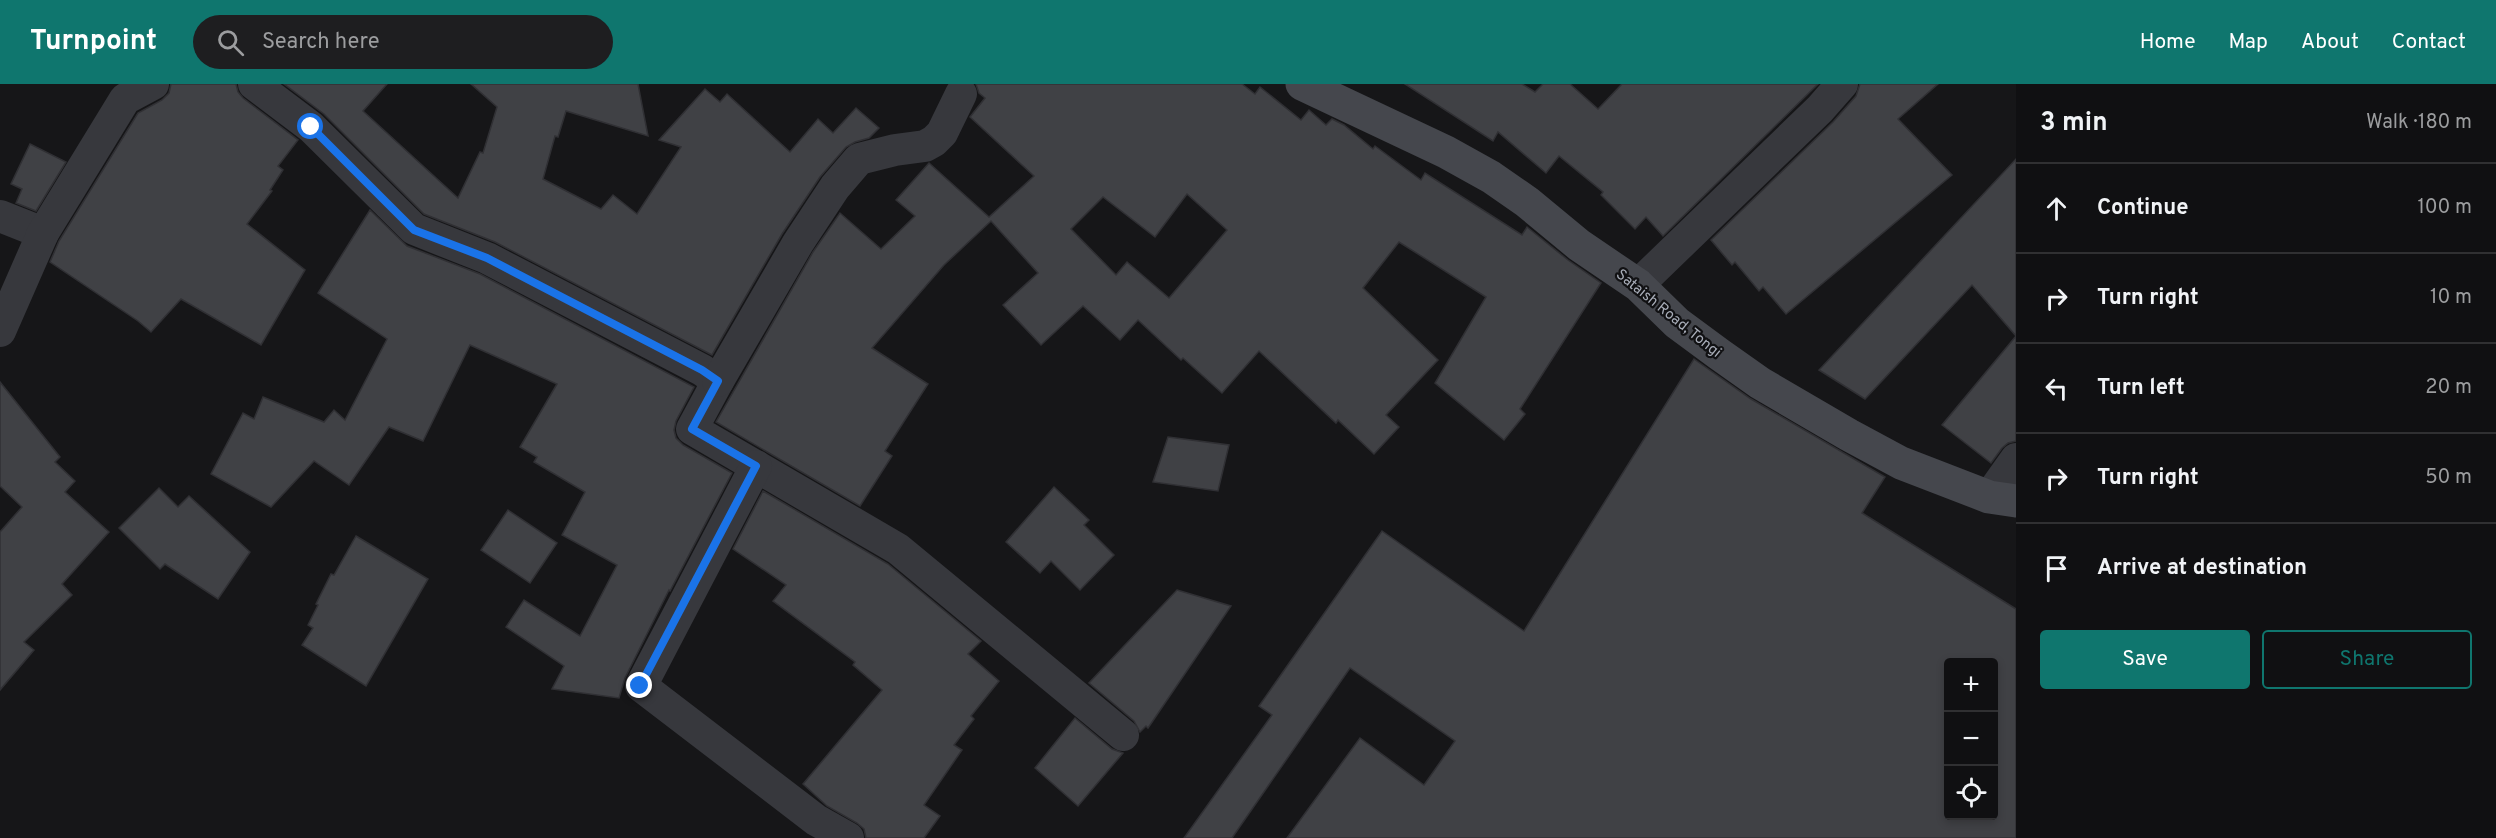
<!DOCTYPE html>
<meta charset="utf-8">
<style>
:root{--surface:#101012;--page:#1e1e20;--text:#f1f3f6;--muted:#9c9d9f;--line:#303032;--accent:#0f766e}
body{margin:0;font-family:Overpass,sans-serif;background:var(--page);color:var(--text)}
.controls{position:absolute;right:18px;bottom:18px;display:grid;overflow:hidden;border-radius:6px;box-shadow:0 3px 9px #0003}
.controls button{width:54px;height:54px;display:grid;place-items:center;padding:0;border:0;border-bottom:2px solid var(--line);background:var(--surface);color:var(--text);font:30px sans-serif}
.stop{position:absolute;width:18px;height:18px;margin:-14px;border:4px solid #1a73e8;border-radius:50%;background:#fff}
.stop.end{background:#1a73e8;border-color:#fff;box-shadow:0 2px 6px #0008}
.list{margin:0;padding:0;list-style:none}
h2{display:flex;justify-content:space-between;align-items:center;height:78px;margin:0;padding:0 24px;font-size:26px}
h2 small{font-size:20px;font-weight:400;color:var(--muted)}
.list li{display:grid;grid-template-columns:39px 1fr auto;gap:18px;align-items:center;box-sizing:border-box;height:90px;padding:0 24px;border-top:2px solid var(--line)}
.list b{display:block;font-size:22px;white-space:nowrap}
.list em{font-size:20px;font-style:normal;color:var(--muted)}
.actions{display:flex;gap:12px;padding:18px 24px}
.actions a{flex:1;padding:14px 0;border:2px solid var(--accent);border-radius:6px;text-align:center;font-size:21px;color:var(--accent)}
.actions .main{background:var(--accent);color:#fff}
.icon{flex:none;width:33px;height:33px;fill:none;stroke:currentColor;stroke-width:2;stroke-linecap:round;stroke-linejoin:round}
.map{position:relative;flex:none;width:2016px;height:754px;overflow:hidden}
header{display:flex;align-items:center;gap:36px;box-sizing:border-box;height:84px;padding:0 30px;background:var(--accent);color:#fff}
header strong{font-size:28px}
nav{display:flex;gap:33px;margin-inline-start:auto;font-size:21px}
.search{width:420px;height:54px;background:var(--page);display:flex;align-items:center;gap:15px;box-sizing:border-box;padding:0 21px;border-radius:33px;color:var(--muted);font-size:22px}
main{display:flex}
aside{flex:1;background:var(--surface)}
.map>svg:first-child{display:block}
.building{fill:#404145;stroke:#303034;stroke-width:1.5;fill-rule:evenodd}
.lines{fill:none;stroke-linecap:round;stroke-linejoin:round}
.street{stroke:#37383d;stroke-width:32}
.secondary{stroke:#45474d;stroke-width:33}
.route{stroke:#1a73e8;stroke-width:8}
.labels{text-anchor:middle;stroke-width:4.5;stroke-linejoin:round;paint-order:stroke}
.street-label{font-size:15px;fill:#a8adb8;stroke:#111113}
</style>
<header>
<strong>Turnpoint</strong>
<div class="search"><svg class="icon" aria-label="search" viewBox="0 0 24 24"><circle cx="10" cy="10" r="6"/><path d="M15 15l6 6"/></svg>Search here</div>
<nav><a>Home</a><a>Map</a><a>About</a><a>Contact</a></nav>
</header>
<main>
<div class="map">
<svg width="2016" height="754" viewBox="0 0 2016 754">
<rect width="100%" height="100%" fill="#161618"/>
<g class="building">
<path d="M171,0H236L238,8L243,14L298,56L278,82L283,86L270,106L272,107L247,140L305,186L261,261L181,215L151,248L138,237L50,178L59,157L138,29L162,16L169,9Z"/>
<path d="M284,0H387L363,27L458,114L480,68L483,69L497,23L471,0H638L648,52L566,27L558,53L555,52L543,95L601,125L613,111L637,130L681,63L659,56L705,5L720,18L727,10L790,68L818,35L833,49L856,24L879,44L869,54L855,58L846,63L820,93L782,150L712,271L495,158L424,130L324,30Z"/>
<path d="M976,0H1242L1255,10L1260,3L1301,36L1309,26L1326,41L1332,35L1344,41L1373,65L1375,62L1421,96L1425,89L1522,151L1527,143L1568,176L1601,199L1520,325L1525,330L1504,356L1435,299L1486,213L1399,158L1363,204L1438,276L1386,331L1399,343L1374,370L1338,336L1336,339L1259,267L1222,309L1183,274L1181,276L1138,236L1120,256L1083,222L1041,261L1003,221L1038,189L991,137L944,181L872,264L928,300L885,367L892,372L860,422L716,338L813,168L840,129L881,165L915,132L896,116L929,79L989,133L1034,92L970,33L985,14L979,9ZM1187,110L1227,146L1169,214L1127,178L1116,191L1071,145L1103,113L1155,153Z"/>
<path d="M1405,0H1522L1535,8L1543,0H1570L1598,25L1622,0H1818L1663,152L1646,133L1635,145L1601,111L1603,108L1559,72L1546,89L1498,48L1493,57Z"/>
<path d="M1860,0H1938L1898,35L1952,91L1786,230L1763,203L1759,207L1735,178L1732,181L1711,156L1833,38L1856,12Z"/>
<path d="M30,60L66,78L36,127L16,119L22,105L11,100Z"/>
<path d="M2016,75V357L2008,359L2002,364L1991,379L1942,341L2016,252L1972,201L1865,315L1819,286Z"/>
<path d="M370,126L407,162L480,190L694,303L676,337L674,346L676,354L683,361L732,389L670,507L669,506L625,594L619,614L552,605L564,582L506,543L524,516L580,552L617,481L562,451L585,408L534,378L537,373L520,363L557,300L470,261L423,357L389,343L349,401L314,377L271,423L211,390L243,329L254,335L263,313L324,338L334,326L345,336L387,255L318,209Z"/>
<path d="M1694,275L1751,315L1885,393L1862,429L2016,525V754H1287L1360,654L1424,701L1455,657L1350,584L1232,754H1184L1272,631L1259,622L1382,447L1524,547ZM1948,579H1994V732H1948Z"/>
<path d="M0,298L60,373L55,378L75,397L65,408L109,448L62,500L72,511L24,558L34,566L0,606V448L22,423L0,402Z"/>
<path d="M1168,353L1229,361L1218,407L1153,398Z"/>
<path d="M1054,403L1089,436L1084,441L1114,471L1080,506L1051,477L1040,489L1006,458Z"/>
<path d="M159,404L178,423L189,412L250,468L218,515L165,480L160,485L119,444Z"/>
<path d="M763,407L888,480L981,557L968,570L999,597L971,632L974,635L954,661L962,666L924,721L940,732L924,754H866L864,745L857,739L827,722L803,700L882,606L853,581L855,578L773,517L786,501L733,465Z"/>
<path d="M508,426L557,459L530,499L481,466Z"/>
<path d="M356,452L428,495L366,602L302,561L313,544L308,541L318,521L316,520L331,490L334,491Z"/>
<path d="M1177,506L1231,522L1148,644L1146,642L1140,648L1134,637L1089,599Z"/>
<path d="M1075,634L1112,665L1123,669L1078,722L1035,684Z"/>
</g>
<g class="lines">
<g class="street">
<path d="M254,0L311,43L414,145L487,174L702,286L718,297L692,345L898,465L1123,651"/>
<path d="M0,132L43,149"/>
<path d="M1638,201L1820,25L1842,0"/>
<path d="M0,247L43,149L125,15L153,0"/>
<path d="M718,297L798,159L835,103L859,75L895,66L925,62L934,57L942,49L961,10"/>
<path d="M756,382L641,602L816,736L848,754"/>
<path d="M1989,413L2016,375"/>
</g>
<path class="secondary" d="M1302,0L1446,68L1491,93L1527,118L1579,161L1638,201L1677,239L1719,270L1760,299L1849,351L1901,379L1989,413L2016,417"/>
</g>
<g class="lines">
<path class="route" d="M311,43L414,146L487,174L702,286L718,297L692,345L756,382L640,602"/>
</g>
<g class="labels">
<g class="street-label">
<text transform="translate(1669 229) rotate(39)" y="5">Sataish Road, Tongi</text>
</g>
</g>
</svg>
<div class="controls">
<button>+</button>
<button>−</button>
<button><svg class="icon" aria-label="locate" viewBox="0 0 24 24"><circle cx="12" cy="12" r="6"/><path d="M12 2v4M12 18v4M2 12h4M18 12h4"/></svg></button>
</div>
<div class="stop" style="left:311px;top:43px"></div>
<div class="stop end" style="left:640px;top:602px"></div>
</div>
<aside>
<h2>3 min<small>Walk · 180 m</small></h2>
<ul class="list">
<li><svg class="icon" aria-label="ahead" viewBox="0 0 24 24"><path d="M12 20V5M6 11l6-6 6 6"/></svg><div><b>Continue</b></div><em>100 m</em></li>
<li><svg class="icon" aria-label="right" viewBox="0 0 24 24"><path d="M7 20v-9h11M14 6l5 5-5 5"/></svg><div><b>Turn right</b></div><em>10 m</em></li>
<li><svg class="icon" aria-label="left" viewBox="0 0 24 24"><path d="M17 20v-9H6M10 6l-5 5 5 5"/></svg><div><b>Turn left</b></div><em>20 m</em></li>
<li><svg class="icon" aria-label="right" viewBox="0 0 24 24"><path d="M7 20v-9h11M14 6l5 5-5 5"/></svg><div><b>Turn right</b></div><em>50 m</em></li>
<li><svg class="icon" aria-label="arrive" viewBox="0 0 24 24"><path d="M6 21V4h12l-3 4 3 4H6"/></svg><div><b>Arrive at destination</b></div></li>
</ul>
<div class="actions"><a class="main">Save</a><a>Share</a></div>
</aside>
</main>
